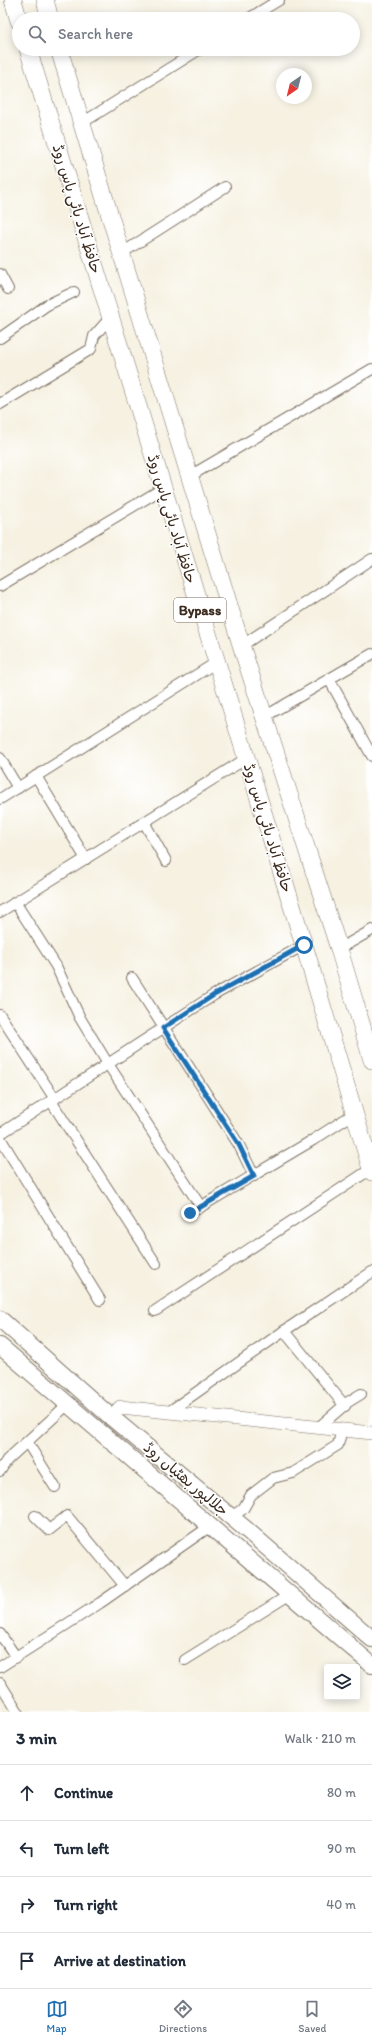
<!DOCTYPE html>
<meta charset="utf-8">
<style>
:root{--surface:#fff;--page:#f6f6f7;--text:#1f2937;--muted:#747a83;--line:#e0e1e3;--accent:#1f6fb2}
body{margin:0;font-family:Itim,"Playpen Sans Arabic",sans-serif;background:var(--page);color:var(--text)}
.controls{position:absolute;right:12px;bottom:12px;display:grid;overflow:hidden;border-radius:4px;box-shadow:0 2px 10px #0003}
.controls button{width:36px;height:36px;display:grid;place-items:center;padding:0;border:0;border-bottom:1px solid var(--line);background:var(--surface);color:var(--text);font:20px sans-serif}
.compass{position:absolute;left:276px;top:68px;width:36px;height:36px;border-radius:50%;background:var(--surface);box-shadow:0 2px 10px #0003;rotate:215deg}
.stop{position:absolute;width:12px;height:12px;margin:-9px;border:3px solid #1f6fb2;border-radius:50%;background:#fff}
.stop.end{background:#1f6fb2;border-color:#fff;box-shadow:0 1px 4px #0008}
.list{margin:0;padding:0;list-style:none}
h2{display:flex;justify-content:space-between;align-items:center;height:52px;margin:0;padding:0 16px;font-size:17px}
h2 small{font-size:13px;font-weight:400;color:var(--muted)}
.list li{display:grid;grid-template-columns:26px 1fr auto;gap:12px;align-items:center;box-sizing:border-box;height:56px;padding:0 16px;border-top:1px solid var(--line)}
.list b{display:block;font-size:15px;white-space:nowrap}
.list em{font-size:13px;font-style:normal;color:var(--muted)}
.icon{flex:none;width:22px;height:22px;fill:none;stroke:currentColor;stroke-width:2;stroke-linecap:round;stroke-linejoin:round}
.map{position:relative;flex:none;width:372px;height:1712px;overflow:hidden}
.search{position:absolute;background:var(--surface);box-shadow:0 2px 10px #0003;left:12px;right:12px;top:12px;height:44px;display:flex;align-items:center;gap:10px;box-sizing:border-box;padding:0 14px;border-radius:22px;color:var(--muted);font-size:15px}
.sheet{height:276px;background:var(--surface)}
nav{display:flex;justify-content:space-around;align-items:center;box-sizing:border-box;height:56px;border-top:1px solid var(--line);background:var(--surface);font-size:11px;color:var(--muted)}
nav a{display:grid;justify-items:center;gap:2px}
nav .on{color:var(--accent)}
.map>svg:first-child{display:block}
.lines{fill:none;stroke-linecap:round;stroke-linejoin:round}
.minor-casing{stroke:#7c7062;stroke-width:12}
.tertiary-casing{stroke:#7c7062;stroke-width:14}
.primary-casing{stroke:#7c7062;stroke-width:18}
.trunk-casing{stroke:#7c7062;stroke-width:18}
.minor{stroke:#fff;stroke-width:10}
.tertiary{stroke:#fff;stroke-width:13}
.primary{stroke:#fff;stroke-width:16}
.trunk{stroke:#fff;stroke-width:17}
.route{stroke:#1f6fb2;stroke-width:5}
.labels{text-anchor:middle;stroke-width:3;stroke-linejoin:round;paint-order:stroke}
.shield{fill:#fff;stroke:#766a62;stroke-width:1}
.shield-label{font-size:14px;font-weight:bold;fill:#3b2a1e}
.street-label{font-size:15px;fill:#3b2a1e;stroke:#fff}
</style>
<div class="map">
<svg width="372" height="1712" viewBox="0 0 372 1712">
<rect width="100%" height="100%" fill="#fff"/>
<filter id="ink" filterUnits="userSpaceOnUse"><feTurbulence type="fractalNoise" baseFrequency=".025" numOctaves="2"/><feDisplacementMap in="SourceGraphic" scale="8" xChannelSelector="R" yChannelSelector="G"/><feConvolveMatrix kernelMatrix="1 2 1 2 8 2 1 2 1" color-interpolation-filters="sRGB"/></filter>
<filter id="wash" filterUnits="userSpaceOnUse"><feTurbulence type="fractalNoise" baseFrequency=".012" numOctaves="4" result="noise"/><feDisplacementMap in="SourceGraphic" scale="16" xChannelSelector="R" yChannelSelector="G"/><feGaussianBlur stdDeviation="0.9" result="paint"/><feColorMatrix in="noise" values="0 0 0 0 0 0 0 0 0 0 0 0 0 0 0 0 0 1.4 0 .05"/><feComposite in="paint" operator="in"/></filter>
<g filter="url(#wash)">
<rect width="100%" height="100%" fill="#f6f1e1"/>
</g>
<g filter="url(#ink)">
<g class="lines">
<g class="minor-casing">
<g id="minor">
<path d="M248,19L279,0"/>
<path d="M82,123L200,49"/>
<path d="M122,253L225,187"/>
<path d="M0,274L8,289"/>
<path d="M0,338L47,305L74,292"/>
<path d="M0,404L91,349L94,336L110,318"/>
<path d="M190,476L372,369"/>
<path d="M0,586L162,489"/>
<path d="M241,646L372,559"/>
<path d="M329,679L372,756"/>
<path d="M264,717L372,654"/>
<path d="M0,758L18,788"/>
<path d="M36,776L86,859"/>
<path d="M0,799L217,662"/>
<path d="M144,822L166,861"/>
<path d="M15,902L56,966L80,1018L108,1064L201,1207"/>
<path d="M0,912L247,758"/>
<path d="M339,949L372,930"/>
<path d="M132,978L239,1145L254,1176"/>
<path d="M0,1015L55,1099"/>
<path d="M51,1101L156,1264"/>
<path d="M0,1134L214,995L304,945"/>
<path d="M0,1138L100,1300"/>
<path d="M190,1213L313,1140L355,1113"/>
<path d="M155,1311L371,1169"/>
<path d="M284,1331L345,1406"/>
<path d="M170,1411L284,1331L372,1272"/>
<path d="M319,1427L348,1402L361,1394"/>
<path d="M27,1442L55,1487"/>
<path d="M0,1471L7,1460L67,1405"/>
<path d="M35,1516L49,1530L67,1516L125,1586"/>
<path d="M231,1517L243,1509L251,1495L273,1478L293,1473L338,1445L342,1429"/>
<path d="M0,1634L16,1657"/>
<path d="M185,1660L289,1595"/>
<path d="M0,1667L100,1603L209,1527"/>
<path d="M0,1683L18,1712"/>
</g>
</g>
<g class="tertiary-casing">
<path id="tertiary" d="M111,1417L120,1407L372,1433"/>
</g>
<g class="primary-casing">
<g id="primary">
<path d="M0,1319L111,1417L248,1531L372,1639"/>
<path d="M0,1346L372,1665"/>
</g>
</g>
<g class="trunk-casing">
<g id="trunk">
<path d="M13,0L19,21"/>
<path d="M45,0L50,19"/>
<path d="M28,49L304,945L372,1172"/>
<path d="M59,49L243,651L339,949L372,1060"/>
</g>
</g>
<use href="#minor" class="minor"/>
<use href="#tertiary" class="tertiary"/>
<use href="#primary" class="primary"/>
<use href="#trunk" class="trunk"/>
</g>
</g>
<g class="lines" filter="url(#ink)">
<path class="route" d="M190,1213L254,1176L239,1145L163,1028L214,995L304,945"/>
</g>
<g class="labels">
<rect class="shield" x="174" y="598" width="52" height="24" rx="3"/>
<g class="shield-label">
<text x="200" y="615">Bypass</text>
</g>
<g class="street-label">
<text transform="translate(77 209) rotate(73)" y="5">حافظ آباد بائی پاس روڈ</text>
<text transform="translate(172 519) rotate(73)" y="5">حافظ آباد بائی پاس روڈ</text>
<text transform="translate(268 828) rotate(73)" y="5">حافظ آباد بائی پاس روڈ</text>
<text transform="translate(186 1479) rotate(40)" y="5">جلالپور بھٹیاں روڈ</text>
</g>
</g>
</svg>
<div class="controls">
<button><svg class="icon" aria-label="layers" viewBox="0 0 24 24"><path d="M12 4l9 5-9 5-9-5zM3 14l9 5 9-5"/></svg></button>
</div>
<svg class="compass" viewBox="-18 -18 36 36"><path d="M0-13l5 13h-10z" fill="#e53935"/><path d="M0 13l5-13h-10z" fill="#747a83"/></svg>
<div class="stop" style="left:304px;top:945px"></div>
<div class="stop end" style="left:190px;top:1213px"></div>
<div class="search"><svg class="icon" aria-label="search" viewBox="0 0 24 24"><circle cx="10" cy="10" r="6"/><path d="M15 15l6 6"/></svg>Search here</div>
</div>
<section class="sheet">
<h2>3 min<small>Walk · 210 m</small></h2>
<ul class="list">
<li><svg class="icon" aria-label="ahead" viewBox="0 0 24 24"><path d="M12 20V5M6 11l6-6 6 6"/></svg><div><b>Continue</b></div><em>80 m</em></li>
<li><svg class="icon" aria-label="left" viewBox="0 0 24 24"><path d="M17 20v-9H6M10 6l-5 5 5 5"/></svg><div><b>Turn left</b></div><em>90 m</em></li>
<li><svg class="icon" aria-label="right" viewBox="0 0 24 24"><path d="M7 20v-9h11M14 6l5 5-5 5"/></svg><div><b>Turn right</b></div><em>40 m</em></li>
<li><svg class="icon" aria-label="arrive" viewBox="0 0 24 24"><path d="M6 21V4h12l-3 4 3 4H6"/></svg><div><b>Arrive at destination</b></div></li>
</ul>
</section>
<nav>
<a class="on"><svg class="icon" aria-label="map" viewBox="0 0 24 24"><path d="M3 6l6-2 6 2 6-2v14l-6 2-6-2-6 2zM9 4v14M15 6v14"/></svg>Map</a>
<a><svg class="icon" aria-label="directions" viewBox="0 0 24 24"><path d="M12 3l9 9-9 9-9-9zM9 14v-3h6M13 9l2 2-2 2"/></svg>Directions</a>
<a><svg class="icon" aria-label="saved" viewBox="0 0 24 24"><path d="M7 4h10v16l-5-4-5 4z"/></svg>Saved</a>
</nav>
